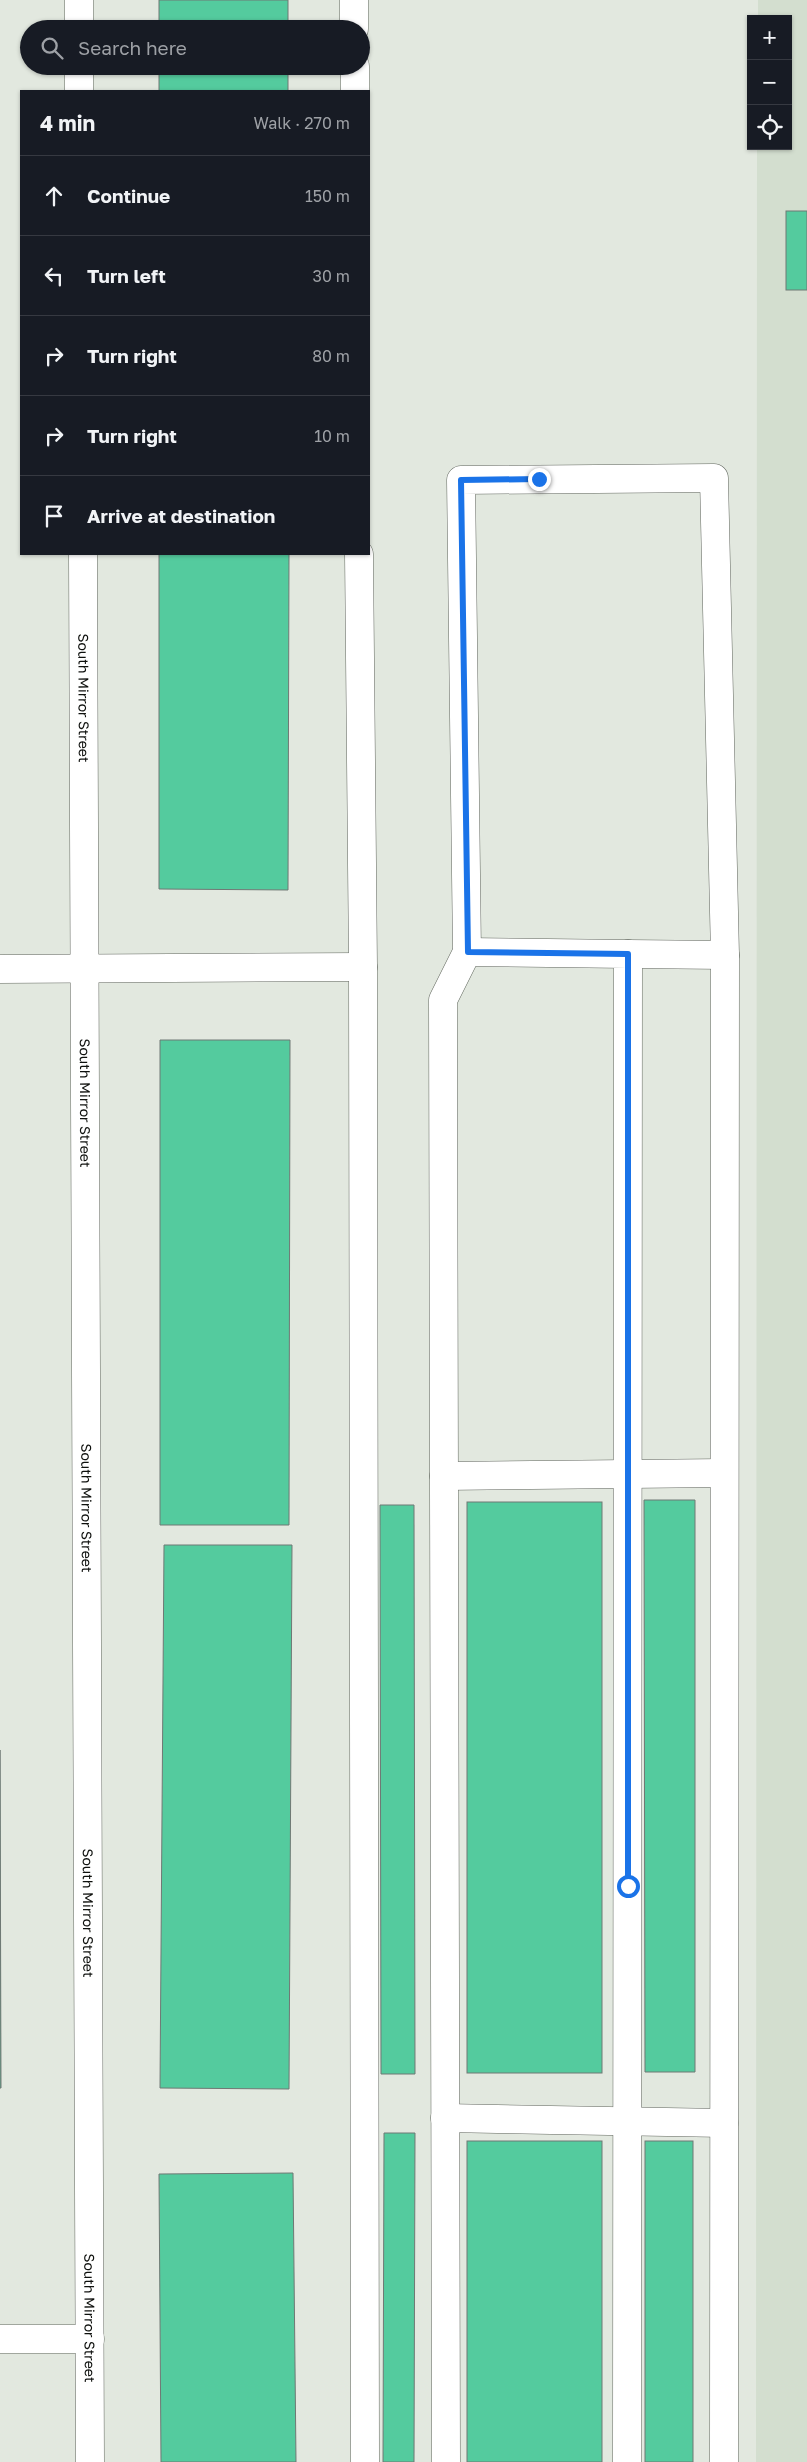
<!DOCTYPE html>
<meta charset="utf-8">
<style>
:root{--surface:#171b24;--page:#242831;--text:#f1f3f6;--muted:#9ea1a6;--line:#363941}
body{margin:0;font-family:"Golos Text",sans-serif;background:var(--page);color:var(--text)}
.controls{position:absolute;right:15px;top:15px;display:grid;overflow:hidden;border-radius:0px;box-shadow:0 1px 4px #0004}
.controls button{width:45px;height:45px;display:grid;place-items:center;padding:0;border:0;border-bottom:1px solid var(--line);background:var(--surface);color:var(--text);font:25px sans-serif}
.stop{position:absolute;width:15px;height:15px;margin:-11px;border:4px solid #1a73e8;border-radius:50%;background:#fff}
.stop.end{background:#1a73e8;border-color:#fff;box-shadow:0 1px 5px #0008}
.list{margin:0;padding:0;list-style:none}
h2{display:flex;justify-content:space-between;align-items:center;height:65px;margin:0;padding:0 20px;font-size:21px}
h2 small{font-size:16px;font-weight:400;color:var(--muted)}
.list li{display:grid;grid-template-columns:32px 1fr auto;gap:15px;align-items:center;box-sizing:border-box;height:80px;padding:0 20px;border-top:1px solid var(--line)}
.list b{display:block;font-size:19px;white-space:nowrap}
.list em{font-size:16px;font-style:normal;color:var(--muted)}
.icon{flex:none;width:28px;height:28px;fill:none;stroke:currentColor;stroke-width:2;stroke-linecap:round;stroke-linejoin:round}
.map{position:relative;flex:none;width:807px;height:2462px;overflow:hidden}
.search{position:absolute;background:var(--surface);box-shadow:0 1px 4px #0004;left:20px;top:20px;width:350px;height:55px;display:flex;align-items:center;gap:12px;box-sizing:border-box;padding:0 18px;border-radius:28px;color:var(--muted);font-size:19px}
.panel{position:absolute;background:var(--surface);box-shadow:0 1px 4px #0004;left:20px;top:90px;width:350px;height:465px;border-radius:0px}
.map>svg:first-child{display:block}
.built{fill:#d3decf}
.building{fill:#54cb9e;stroke:#6f7874}
.lines{fill:none;stroke-linecap:round;stroke-linejoin:round}
.minor-casing{stroke:#61665e;stroke-width:29}
.minor{stroke:#fff;stroke-width:28}
.route{stroke:#1a73e8;stroke-width:6}
.labels{text-anchor:middle;stroke-width:4;stroke-linejoin:round;paint-order:stroke}
.street-label{font-size:14px;fill:#0e100d;stroke:#fff}
</style>
<div class="map">
<svg width="807" height="2462" viewBox="0 0 807 2462">
<rect width="100%" height="100%" fill="#e2e8df"/>
<path class="built" d="M758,0H807V2462H756L757,146H788V19H758Z"/>
<g class="building">
<rect x="159" y="0" width="129" height="29"/>
<rect x="159" y="66" width="129" height="25"/>
<rect x="786" y="211" width="21" height="79"/>
<path d="M159,554H289L288,890L159,889Z"/>
<path d="M160,1040H290L289,1525H160Z"/>
<path d="M644,1500H695V2072H645Z"/>
<rect x="467" y="1502" width="135" height="571"/>
<path d="M380,1505H414L415,2074H381Z"/>
<path d="M164,1545H292L289,2089L160,2088Z"/>
<path d="M0,1750L1,2088H0Z"/>
<path d="M384,2133H415L414,2462H383Z"/>
<rect x="467" y="2141" width="135" height="321"/>
<rect x="645" y="2141" width="48" height="321"/>
<path d="M293,2173L296,2462H161L159,2174Z"/>
</g>
<g class="lines">
<g class="minor-casing">
<g id="minor">
<path d="M79,0V29"/>
<path d="M354,0V29"/>
<path d="M79,66V91"/>
<path d="M355,66V91"/>
<path id="s1" d="M83,554L90,2462"/>
<path d="M359,554L363,967L365,2462"/>
<path d="M467,952L628,954L627,2462"/>
<path d="M628,954L725,955"/>
<path d="M0,969L363,967"/>
<path d="M444,1476L724,1473"/>
<path d="M445,2118L724,2123"/>
<path d="M0,2339H90"/>
<path d="M446,2462L443,1000L467,952L461,480L714,478L725,955L724,2462"/>
</g>
</g>
<use href="#minor" class="minor"/>
</g>
<g class="lines">
<path class="route" d="M539,479L461,480L468,952L628,954V1886"/>
</g>
<g class="labels">
<g class="street-label">
<text dy="5" stroke="none"><textPath href="#s1" startOffset="144">South Mirror Street</textPath></text>
<text dy="5" stroke="none"><textPath href="#s1" startOffset="549">South Mirror Street</textPath></text>
<text dy="5" stroke="none"><textPath href="#s1" startOffset="954">South Mirror Street</textPath></text>
<text dy="5" stroke="none"><textPath href="#s1" startOffset="1359">South Mirror Street</textPath></text>
<text dy="5" stroke="none"><textPath href="#s1" startOffset="1764">South Mirror Street</textPath></text>
</g>
</g>
</svg>
<div class="controls">
<button>+</button>
<button>−</button>
<button><svg class="icon" aria-label="locate" viewBox="0 0 24 24"><circle cx="12" cy="12" r="6"/><path d="M12 2v4M12 18v4M2 12h4M18 12h4"/></svg></button>
</div>
<div class="stop" style="left:628px;top:1886px"></div>
<div class="stop end" style="left:539px;top:479px"></div>
<div class="search"><svg class="icon" aria-label="search" viewBox="0 0 24 24"><circle cx="10" cy="10" r="6"/><path d="M15 15l6 6"/></svg>Search here</div>
<section class="panel">
<h2>4 min<small>Walk · 270 m</small></h2>
<ul class="list">
<li><svg class="icon" aria-label="ahead" viewBox="0 0 24 24"><path d="M12 20V5M6 11l6-6 6 6"/></svg><div><b>Continue</b></div><em>150 m</em></li>
<li><svg class="icon" aria-label="left" viewBox="0 0 24 24"><path d="M17 20v-9H6M10 6l-5 5 5 5"/></svg><div><b>Turn left</b></div><em>30 m</em></li>
<li><svg class="icon" aria-label="right" viewBox="0 0 24 24"><path d="M7 20v-9h11M14 6l5 5-5 5"/></svg><div><b>Turn right</b></div><em>80 m</em></li>
<li><svg class="icon" aria-label="right" viewBox="0 0 24 24"><path d="M7 20v-9h11M14 6l5 5-5 5"/></svg><div><b>Turn right</b></div><em>10 m</em></li>
<li><svg class="icon" aria-label="arrive" viewBox="0 0 24 24"><path d="M6 21V4h12l-3 4 3 4H6"/></svg><div><b>Arrive at destination</b></div></li>
</ul>
</section>
</div>
